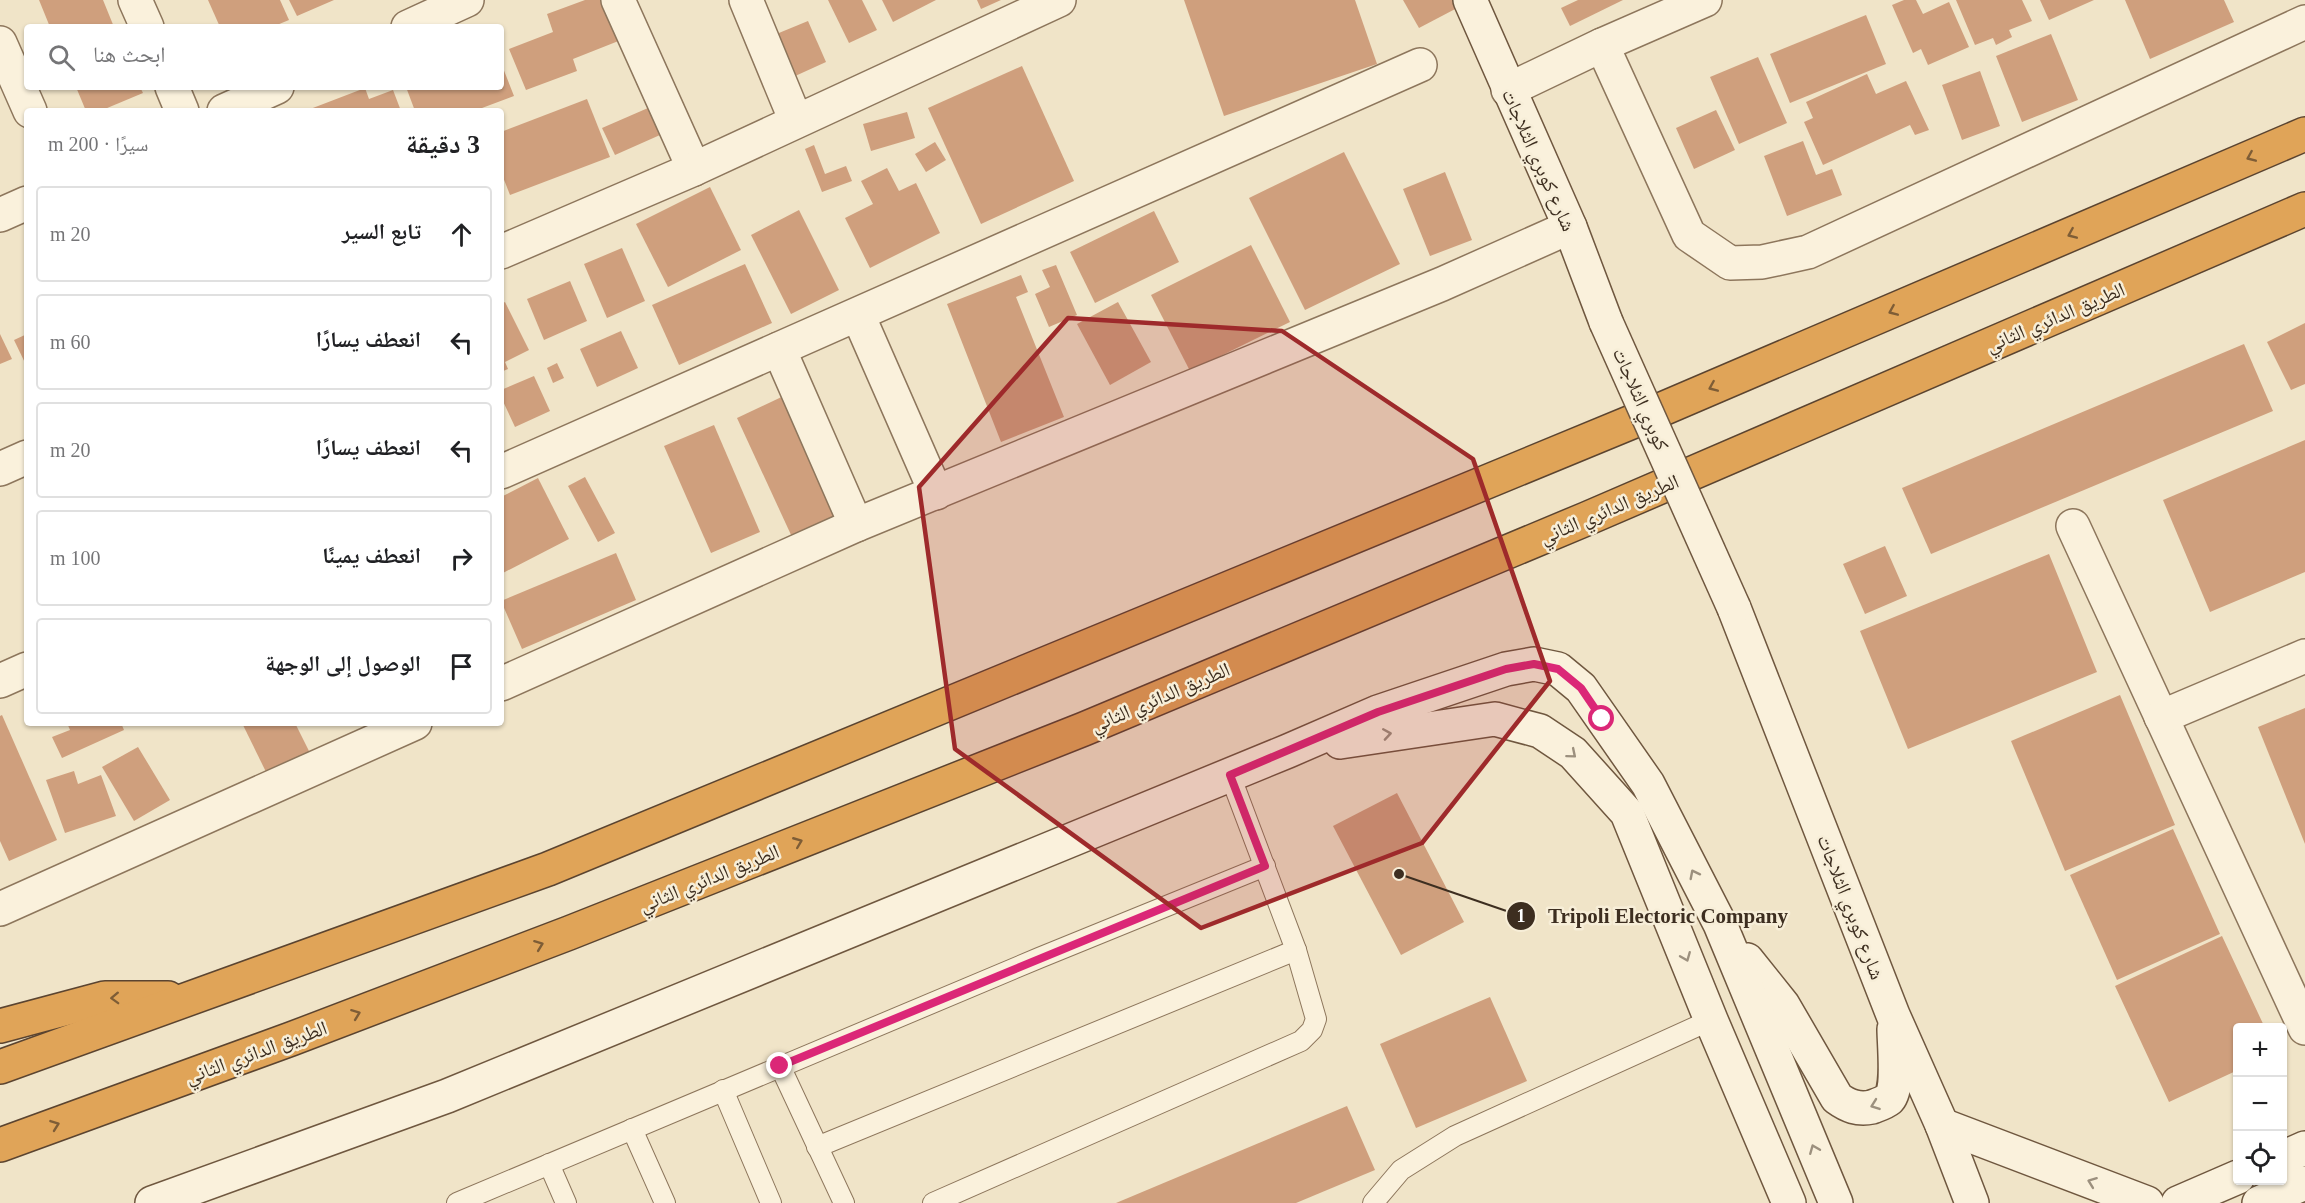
<!DOCTYPE html>
<html lang="ar">
<meta charset="utf-8">
<style>
:root{--surface:#fff;--page:#f2f2f2;--text:#202124;--muted:#757577;--line:#e0e0e0}
body{margin:0;font-family:"Times New Roman","Noto Naskh Arabic",serif;background:var(--page);color:var(--text);direction:rtl}
.controls{position:absolute;right:18px;bottom:18px;display:grid;overflow:hidden;border-radius:6px;box-shadow:0 2px 4px #0004}
.controls button{width:54px;height:54px;display:grid;place-items:center;padding:0;border:0;border-bottom:2px solid var(--line);background:var(--surface);color:var(--text);font:30px sans-serif}
.stop{position:absolute;width:18px;height:18px;margin:-14px;border:4px solid #db2777;border-radius:50%;background:#fff}
.stop.end{background:#db2777;border-color:#fff;box-shadow:0 2px 6px #0008}
.list{margin:0;padding:0;list-style:none}
h2{display:flex;justify-content:space-between;align-items:center;height:78px;margin:0;padding:0 24px;font-size:26px}
h2 small{font-size:20px;font-weight:400;color:var(--muted)}
.list li{display:grid;grid-template-columns:39px 1fr auto;gap:18px;align-items:center;box-sizing:border-box;height:96px;margin:0 12px 12px;padding:0 12px;border:2px solid var(--line);border-radius:6px}
.list b{display:block;font-size:22px;white-space:nowrap}
.list em{font-size:20px;font-style:normal;color:var(--muted)}
.icon{flex:none;width:33px;height:33px;fill:none;stroke:currentColor;stroke-width:2;stroke-linecap:round;stroke-linejoin:round}
.map{position:relative;flex:none;width:2305px;height:1203px;overflow:hidden;direction:ltr}
.search{position:absolute;background:var(--surface);box-shadow:0 2px 4px #0004;left:24px;top:24px;width:480px;height:66px;display:flex;align-items:center;gap:15px;box-sizing:border-box;padding:0 21px;border-radius:6px;color:var(--muted);font-size:22px}
.panel{position:absolute;background:var(--surface);box-shadow:0 2px 4px #0004;left:24px;top:108px;width:480px;height:618px;border-radius:6px;direction:rtl}
.map>svg:first-child{display:block}
.building{fill:#cf9f7d}
.lines{fill:none;stroke-linecap:round;stroke-linejoin:round}
.lane-casing{stroke:#8d765c;stroke-width:22}
.street-casing{stroke:#8d765c;stroke-width:36}
.secondary-casing{stroke:#6f573f;stroke-width:36}
.highway-casing{stroke:#5b4430;stroke-width:36}
.lane{stroke:#faf1dc;stroke-width:20}
.street{stroke:#faf1dc;stroke-width:33}
.secondary{stroke:#faf1dc;stroke-width:33}
.highway{stroke:#e0a458;stroke-width:33}
.secondary-bridge-casing{stroke:#6f573f;stroke-width:36;stroke-linecap:butt}
.secondary-bridge{stroke:#faf1dc;stroke-width:33}
.oneway{stroke:#7e5d36}
.oneway2{stroke:#9c907e}
.route{stroke:#db2777;stroke-width:8}
.marked{fill:#9e2a2b;fill-opacity:0.2;stroke:#9e2a2b;stroke-width:4.5;stroke-linejoin:round}
.labels{text-anchor:middle;stroke-width:5;stroke-linejoin:round;paint-order:stroke}
.street-label{font-size:20px;fill:#3d2e20;stroke:#f7eed8}
.leader{fill:none;stroke:#3d2e20;stroke-width:2}
.callout-dot{fill:#3d2e20;stroke:#f7eed8;stroke-width:2}
.mark-label{font-size:18px;text-anchor:middle;font-weight:bold;fill:#fff}
.callout-label{font-size:21px;text-anchor:middle;font-weight:bold;fill:#3d2e20;stroke:#f7eed8;stroke-width:5;stroke-linejoin:round;paint-order:stroke}
</style>
<div class="map">
<svg width="2305" height="1203" viewBox="0 0 2305 1203">
<rect width="100%" height="100%" fill="#f0e4c8"/>
<g class="building">
<path d="M39,0H103L114,27H50Z"/>
<path d="M208,0H280L289,20L272,27H220Z"/>
<path d="M289,0H334L297,16Z"/>
<path d="M585,0H606L621,40L573,59L577,71L526,90L509,49L553,32L547,14Z"/>
<path d="M828,0H862L877,30L849,43Z"/>
<path d="M882,0H936L893,22Z"/>
<path d="M977,0H1001L981,9Z"/>
<path d="M1184,0H1355L1377,64L1224,116Z"/>
<path d="M1403,0H1455L1459,7L1419,28Z"/>
<path d="M1578,0H1623L1570,26L1561,8Z"/>
<path d="M1904,0H1916L1923,14L1949,2L1969,47L1928,65L1921,49L1913,53L1892,5Z"/>
<path d="M1956,0H2022L2032,21L2009,30L2012,37L1996,45L1993,38L1975,45Z"/>
<path d="M2040,0H2094L2049,20Z"/>
<path d="M2125,0H2224L2234,22L2150,59Z"/>
<path d="M1866,15L1886,64L1790,103L1770,54Z"/>
<path d="M808,21L826,62L793,77L774,35Z"/>
<path d="M2051,34L2078,100L2022,122L1996,56Z"/>
<path d="M1758,57L1787,123L1739,144L1710,77Z"/>
<path d="M501,63L514,96L474,111H415L406,87H501Z"/>
<path d="M1022,66L1074,181L981,224L928,108Z"/>
<path d="M1980,71L2000,126L1962,140L1942,85Z"/>
<path d="M1867,74L1876,94L1906,81L1929,130L1915,135L1910,125L1823,165L1804,122L1813,118L1806,102Z"/>
<path d="M76,87H140L143,93L100,111H86Z"/>
<path d="M365,88L369,99L393,90L401,111H305Z"/>
<path d="M587,99L610,157L510,195L501,172V132Z"/>
<path d="M648,108L660,135L615,155L602,128Z"/>
<path d="M1716,110L1735,150L1694,169L1676,128Z"/>
<path d="M907,112L915,138L871,151L863,124Z"/>
<path d="M1803,141L1816,175L1832,169L1842,195L1787,216L1764,156Z"/>
<path d="M935,142L946,160L926,172L915,154Z"/>
<path d="M814,145L825,174L846,166L852,181L822,192L805,149Z"/>
<path d="M1344,152L1400,264L1305,310L1249,198Z"/>
<path d="M887,168L899,191L916,183L940,233L870,268L845,218L873,204L861,181Z"/>
<path d="M1445,172L1472,240L1430,256L1403,189Z"/>
<path d="M710,187L741,250L668,287L636,224Z"/>
<path d="M799,210L839,290L791,314L751,235Z"/>
<path d="M1154,211L1179,262L1095,303L1070,252Z"/>
<path d="M1251,245L1290,322L1190,371L1151,295Z"/>
<path d="M622,248L645,301L607,318L584,264Z"/>
<path d="M745,264L772,323L679,365L652,305Z"/>
<path d="M1056,265L1077,315L1049,327L1035,294L1050,287L1042,270Z"/>
<path d="M1021,275L1028,292L1016,297L1064,417L1001,442L947,304Z"/>
<path d="M570,281L587,321L544,340L527,299Z"/>
<path d="M505,302L529,350L505,362L508,369L501,372V304Z"/>
<path d="M1118,302L1151,362L1110,385L1077,324Z"/>
<path d="M2305,323V384L2291,390L2267,342Z"/>
<path d="M621,331L638,368L597,387L580,349Z"/>
<path d="M0,334L12,359L0,364Z"/>
<path d="M27,334V367L14,340Z"/>
<path d="M2244,344L2273,411L1931,554L1902,488Z"/>
<path d="M557,363L564,378L553,383L547,368Z"/>
<path d="M534,376L550,411L515,427L501,397V390Z"/>
<path d="M790,393L845,513L792,537L737,418Z"/>
<path d="M714,425L760,532L711,553L664,446Z"/>
<path d="M2305,440V572L2210,612L2163,500Z"/>
<path d="M585,477L615,533L598,542L568,486Z"/>
<path d="M538,478L569,539L501,574V497Z"/>
<path d="M1885,546L1907,596L1865,614L1843,564Z"/>
<path d="M616,553L636,600L522,649L501,601Z"/>
<path d="M2049,554L2097,672L1908,749L1860,631Z"/>
<path d="M2120,695L2175,825L2065,871L2011,741Z"/>
<path d="M2305,708V844L2258,727Z"/>
<path d="M2,715L57,840L9,861L0,841V716Z"/>
<path d="M67,723H121L124,730L62,758L52,737L70,730Z"/>
<path d="M242,723H295L310,753L267,774Z"/>
<path d="M138,747L170,800L134,821L102,767Z"/>
<path d="M74,771L78,784L101,775L116,816L65,833L46,780Z"/>
<path d="M1397,793L1464,922L1401,955L1333,826Z"/>
<path d="M2173,829L2220,934L2117,980L2070,875Z"/>
<path d="M2222,936L2265,1028H2238V1070L2169,1102L2115,986Z"/>
<path d="M1490,997L1527,1081L1416,1128L1380,1044Z"/>
<path d="M1347,1106L1375,1170L1296,1203H1116Z"/>
</g>
<g class="lines">
<g class="lane-casing">
<g id="lane">
<path d="M780,1066L844,1203"/>
<path d="M723,1090L771,1203"/>
<path d="M632,1129L665,1203"/>
<path d="M817,1147L1296,950"/>
<path d="M549,1164L566,1203"/>
<path d="M457,1203L1039,958L1265,866"/>
<path d="M933,1203L1301,1041L1312,1030L1316,1019L1296,950L1230,775"/>
<path d="M1373,1203L1401,1170L1455,1136L1711,1020"/>
</g>
</g>
<g class="street-casing">
<g id="street">
<path d="M135,0L147,27"/>
<path d="M618,0L694,169"/>
<path d="M746,0L796,121"/>
<path d="M408,27L467,0"/>
<path d="M0,43L30,111"/>
<path d="M1602,45L1689,235L1730,263L1762,262L1808,252L2305,22"/>
<path d="M172,87L182,111"/>
<path d="M1508,90L1602,45L1705,0"/>
<path d="M224,111L277,87"/>
<path d="M0,215L27,203"/>
<path d="M501,252L694,169L1059,0"/>
<path d="M858,315L936,493"/>
<path d="M779,349L856,525"/>
<path d="M0,469L27,457"/>
<path d="M501,472L1420,65"/>
<path d="M2073,526L2305,1028"/>
<path d="M0,681L27,669"/>
<path d="M501,684L856,525L1442,284L1570,227"/>
<path d="M2161,717L2305,656"/>
<path d="M0,909L415,723"/>
</g>
</g>
<g class="secondary-casing">
<g id="secondary">
<path d="M1470,0L1570,227L1606,322"/>
<path d="M1734,608L1893,1015L1942,1125L1972,1203"/>
<path d="M1340,742L1495,719L1540,731L1573,753L1627,813L1711,1020L1789,1203"/>
<path d="M1747,960L1783,1005L1837,1098C1848,1106 1858,1110 1872,1107C1877,1105 1884,1103 1889,1099C1899,1088 1894,1044 1894,1029"/>
<path d="M1942,1125L2147,1203"/>
<path d="M2282,1158L2305,1148"/>
<path d="M152,1203L447,1096L1288,751L1378,712L1506,669L1534,664L1558,669L1581,688L1648,784L1720,924L1836,1203"/>
<path d="M2178,1203L2238,1177"/>
<path d="M2259,1203L2305,1183"/>
</g>
</g>
<g class="highway-casing">
<g id="highway">
<path d="M0,1026L105,998H168"/>
<path d="M0,1067L548,869L1639,419L2305,134"/>
<path d="M0,1145L291,1039L569,933L1084,729L1586,519L2305,209"/>
</g>
</g>
<use href="#lane" class="lane"/>
<use href="#street" class="street"/>
<use href="#secondary" class="secondary"/>
<use href="#highway" class="highway"/>
<g class="secondary-bridge-casing">
<path id="secondary-bridge" d="M1606,322L1734,608"/>
</g>
<use href="#secondary-bridge" class="secondary-bridge"/>
</g>
<defs><path id="oneway-chevron" d="M-2-3.5L2.5 0L-2 3.5" fill="none" stroke-width="1.6" stroke-linecap="round" stroke-linejoin="round" transform="scale(1.5)"/></defs>
<g class="oneway">
<use href="#oneway-chevron" transform="translate(2251 157) rotate(157)"/>
<use href="#oneway-chevron" transform="translate(2072 234) rotate(157)"/>
<use href="#oneway-chevron" transform="translate(1893 311) rotate(157)"/>
<use href="#oneway-chevron" transform="translate(1713 387) rotate(157)"/>
<use href="#oneway-chevron" transform="translate(798 842) rotate(-22)"/>
<use href="#oneway-chevron" transform="translate(539 945) rotate(-21)"/>
<use href="#oneway-chevron" transform="translate(115 998) rotate(178)"/>
<use href="#oneway-chevron" transform="translate(356 1014) rotate(-21)"/>
<use href="#oneway-chevron" transform="translate(55 1125) rotate(-20)"/>
</g>
<g class="oneway2">
<use href="#oneway-chevron" transform="translate(1387 734) rotate(-9)"/>
<use href="#oneway-chevron" transform="translate(1572 754) rotate(40)"/>
<use href="#oneway-chevron" transform="translate(1694 874) rotate(-117)"/>
<use href="#oneway-chevron" transform="translate(1686 957) rotate(68)"/>
<use href="#oneway-chevron" transform="translate(1875 1105) rotate(160)"/>
<use href="#oneway-chevron" transform="translate(1814 1149) rotate(-112)"/>
<use href="#oneway-chevron" transform="translate(2092 1182) rotate(-159)"/>
</g>
<g class="lines">
<path class="route" d="M780,1066L1265,866L1230,775L1378,712L1506,669L1534,664L1558,669L1581,688L1602,719"/>
</g>
<path class="marked" d="M1068,318L1282,331L1473,459L1550,681L1422,843L1201,928L955,749L919,487Z"/>
<g class="labels">
<g class="street-label">
<text transform="translate(1539 160) rotate(66)" y="7">شارع كوبري الثلاجات</text>
<text transform="translate(2055 317) rotate(-23)" y="7">الطريق الدائري الثاني</text>
<text transform="translate(1641 399) rotate(66)" y="7">كوبري الثلاجات</text>
<text transform="translate(1609 509) rotate(-23)" y="7">الطريق الدائري الثاني</text>
<text transform="translate(1160 697) rotate(-23)" y="7">الطريق الدائري الثاني</text>
<text transform="translate(709 878) rotate(-22)" y="7">الطريق الدائري الثاني</text>
<text transform="translate(1851 907) rotate(69)" y="7">شارع كوبري الثلاجات</text>
<text transform="translate(256 1052) rotate(-20)" y="7">الطريق الدائري الثاني</text>
</g>
</g>
<path class="leader" d="M1399 874L1521 916"/>
<g class="callout-dot">
<circle cx="1399" cy="874" r="6"/>
<circle cx="1521" cy="916" r="15"/>
</g>
<g class="mark-label">
<text x="1521" y="922">1</text>
</g>
<g class="callout-label">
<text x="1668" y="923">Tripoli Electoric Company</text>
</g>
</svg>
<div class="controls">
<button>+</button>
<button>−</button>
<button><svg class="icon" aria-label="locate" viewBox="0 0 24 24"><circle cx="12" cy="12" r="6"/><path d="M12 2v4M12 18v4M2 12h4M18 12h4"/></svg></button>
</div>
<div class="stop" style="left:1602px;top:719px"></div>
<div class="stop end" style="left:780px;top:1066px"></div>
<div class="search"><svg class="icon" aria-label="search" viewBox="0 0 24 24"><circle cx="10" cy="10" r="6"/><path d="M15 15l6 6"/></svg>ابحث هنا</div>
<section class="panel">
<h2>3 دقيقة<small>سيرًا · 200 m</small></h2>
<ul class="list">
<li><svg class="icon" aria-label="ahead" viewBox="0 0 24 24"><path d="M12 20V5M6 11l6-6 6 6"/></svg><div><b>تابع السير</b></div><em>20 m</em></li>
<li><svg class="icon" aria-label="left" viewBox="0 0 24 24"><path d="M17 20v-9H6M10 6l-5 5 5 5"/></svg><div><b>انعطف يسارًا</b></div><em>60 m</em></li>
<li><svg class="icon" aria-label="left" viewBox="0 0 24 24"><path d="M17 20v-9H6M10 6l-5 5 5 5"/></svg><div><b>انعطف يسارًا</b></div><em>20 m</em></li>
<li><svg class="icon" aria-label="right" viewBox="0 0 24 24"><path d="M7 20v-9h11M14 6l5 5-5 5"/></svg><div><b>انعطف يمينًا</b></div><em>100 m</em></li>
<li><svg class="icon" aria-label="arrive" viewBox="0 0 24 24"><path d="M6 21V4h12l-3 4 3 4H6"/></svg><div><b>الوصول إلى الوجهة</b></div></li>
</ul>
</section>
</div>
